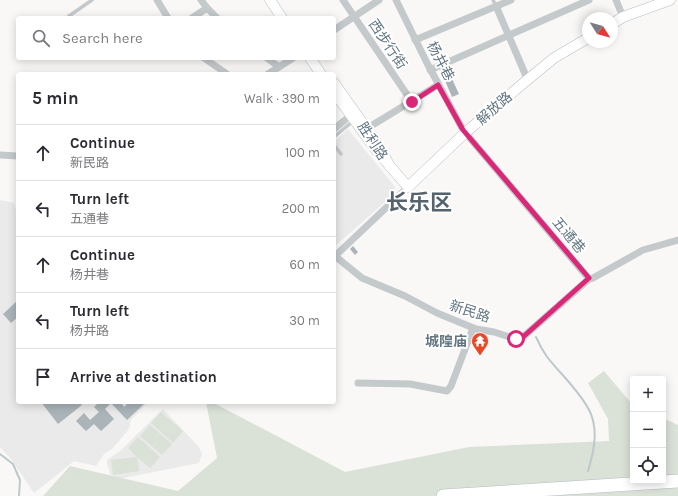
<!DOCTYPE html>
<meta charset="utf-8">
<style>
:root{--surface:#fff;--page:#f7f7f7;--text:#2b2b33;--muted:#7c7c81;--line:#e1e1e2}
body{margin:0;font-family:Karla,"Noto Sans SC",sans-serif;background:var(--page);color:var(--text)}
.controls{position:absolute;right:12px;bottom:12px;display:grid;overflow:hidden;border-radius:4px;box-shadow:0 2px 10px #0003}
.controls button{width:36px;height:36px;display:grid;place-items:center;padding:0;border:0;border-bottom:1px solid var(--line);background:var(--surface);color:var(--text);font:20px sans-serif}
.compass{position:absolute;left:582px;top:12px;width:36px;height:36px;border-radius:50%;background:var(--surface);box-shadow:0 2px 10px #0003;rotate:127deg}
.stop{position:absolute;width:12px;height:12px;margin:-9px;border:3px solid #db2777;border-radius:50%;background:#fff}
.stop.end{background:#db2777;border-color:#fff;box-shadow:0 1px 4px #0008}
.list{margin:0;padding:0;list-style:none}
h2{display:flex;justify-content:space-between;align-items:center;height:52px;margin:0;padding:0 16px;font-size:17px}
h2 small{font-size:13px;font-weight:400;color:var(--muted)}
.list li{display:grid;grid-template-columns:26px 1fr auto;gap:12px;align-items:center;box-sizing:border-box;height:56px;padding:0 16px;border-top:1px solid var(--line)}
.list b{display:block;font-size:15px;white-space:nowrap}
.list p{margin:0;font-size:13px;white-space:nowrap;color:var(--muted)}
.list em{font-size:13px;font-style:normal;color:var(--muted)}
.icon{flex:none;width:22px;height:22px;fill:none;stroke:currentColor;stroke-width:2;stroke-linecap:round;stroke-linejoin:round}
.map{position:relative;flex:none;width:678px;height:496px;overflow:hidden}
.search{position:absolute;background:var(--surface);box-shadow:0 2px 10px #0003;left:16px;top:16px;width:320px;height:44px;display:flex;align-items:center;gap:10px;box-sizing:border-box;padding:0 14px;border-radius:4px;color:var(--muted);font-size:15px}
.panel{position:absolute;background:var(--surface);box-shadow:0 2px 10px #0003;left:16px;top:72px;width:320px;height:332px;border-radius:4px}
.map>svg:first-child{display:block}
.built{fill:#e9eae9}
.green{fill:#dae1d7}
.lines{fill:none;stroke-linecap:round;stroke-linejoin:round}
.stream{stroke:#bcc9cc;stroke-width:2}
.building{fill:#aab4b9}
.secondary-casing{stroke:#b8bec2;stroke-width:11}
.highway-casing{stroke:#b7bbbe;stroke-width:14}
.lane{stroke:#c4c9cc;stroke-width:3.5}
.street{stroke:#c4c9cc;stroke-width:7}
.secondary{stroke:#fff;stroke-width:10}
.highway{stroke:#fff;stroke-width:13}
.route{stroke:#db2777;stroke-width:5}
.labels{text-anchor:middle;stroke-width:4;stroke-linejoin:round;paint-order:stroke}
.street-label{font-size:14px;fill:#637682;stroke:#fff}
.poi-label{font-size:14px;font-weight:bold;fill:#637682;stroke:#fff;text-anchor:end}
.town-label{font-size:22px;font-weight:bold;fill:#55636c;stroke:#fff}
</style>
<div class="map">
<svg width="678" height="496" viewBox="0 0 678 496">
<rect width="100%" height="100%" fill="#f9f8f6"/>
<g class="built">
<path d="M348,129L395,187L394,194L334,247V142Z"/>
<path d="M0,200L14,203L18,218V402H148L131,420L129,429L112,449L104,454L96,466L74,461L34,493L11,459L0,447Z"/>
<path d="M163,409L199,447L202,454L199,463L119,479L110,474L107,463V460L120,451Z"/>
</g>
<g class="green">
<path d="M604,371L631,403L633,404V481H663V418L678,425V496H43L70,466L178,491L217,458L206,402H212L345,472L469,447L609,441L608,419L588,383Z"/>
<path d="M161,412L183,431L173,443L151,423Z"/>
<path d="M150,425L172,444L162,455L140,436Z"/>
<path d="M138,437L160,457L150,468L137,457L139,471L113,475L111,460L137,457L128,448Z"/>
</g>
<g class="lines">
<g class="stream">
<path d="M536,337C543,353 549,360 560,372C570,383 588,403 592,417C598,435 593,454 588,471"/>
<path d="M0,454L13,464L20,480L19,496"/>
</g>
</g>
<g class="building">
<path d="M446,66L459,94L452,97L440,69Z"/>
<path d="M353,246L358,252L355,255L350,249Z"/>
<path d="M18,300V317L11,323L3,314Z"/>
<path d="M41,402H79L82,405L58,424Z"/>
<path d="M99,402H124L122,404L124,407L129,402H146L127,420L111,403L105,409L114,419L101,431L94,424L86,431L76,421L84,413L90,420L99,412L94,407Z"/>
</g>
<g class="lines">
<g class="secondary-casing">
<g id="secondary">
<path d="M270,0L282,18"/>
<path d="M612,24L623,17L670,0"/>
<path d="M310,58L321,74"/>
<path d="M334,83L381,149L389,165L377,151L334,92"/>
<path d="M389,165L408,187L465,133L526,81L554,58L588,38"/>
</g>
</g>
<g class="highway-casing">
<path id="highway" d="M443,496L678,481"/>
</g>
<g class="lane">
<path d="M493,0L496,6"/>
<path d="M69,16L92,0"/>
<path d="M334,137L353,121"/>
<path d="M334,145L341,154"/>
</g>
<g class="street">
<path d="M157,0L168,18"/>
<path d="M201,0L207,8L217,18"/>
<path d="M343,0L412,102"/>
<path d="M396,0L427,63L463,130L589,279L593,278L643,250L678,240"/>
<path d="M616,0L623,17"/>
<path d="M496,6L526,76"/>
<path d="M192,18L207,8"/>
<path d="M334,30L379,0"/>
<path d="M415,40L511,0"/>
<path d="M204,58L227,74"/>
<path d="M267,58L279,67"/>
<path d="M430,70L589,0"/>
<path d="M268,74L293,58"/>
<path d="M334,129L345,120"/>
<path d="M366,129L438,85"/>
<path d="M0,155L18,156"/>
<path d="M335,256L362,278L405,296L437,313L476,329L494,332L516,339L523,337L589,279"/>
<path d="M334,257L408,187"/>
<path d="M358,383L410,384L447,391L451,386L473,328"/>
</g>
<use href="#secondary" class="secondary"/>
<use href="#highway" class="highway"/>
</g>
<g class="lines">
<path class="route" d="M412,102L438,85L463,130L589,278L523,337L516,339"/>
</g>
<defs>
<g id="temple-pin" transform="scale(0.9)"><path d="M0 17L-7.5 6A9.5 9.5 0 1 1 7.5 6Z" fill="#e84826" stroke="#fff"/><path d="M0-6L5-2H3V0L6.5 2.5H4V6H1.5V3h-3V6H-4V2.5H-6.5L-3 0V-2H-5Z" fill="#fff"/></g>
</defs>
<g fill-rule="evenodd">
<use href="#temple-pin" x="480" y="341"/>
</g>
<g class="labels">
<g class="street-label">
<text transform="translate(388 44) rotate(56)" y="5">西步行街</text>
<text transform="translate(441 61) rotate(62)" y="5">杨井巷</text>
<text transform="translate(494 108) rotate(-41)" y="5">解放路</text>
<text transform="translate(373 141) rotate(57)" y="5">胜利路</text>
<text transform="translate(569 235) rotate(50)" y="5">五通巷</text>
<text transform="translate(470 311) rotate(18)" y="5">新民路</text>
</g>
<g class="poi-label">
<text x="467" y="346">城隍庙</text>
</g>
<g class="town-label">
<text x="419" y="210">长乐区</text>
</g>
</g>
</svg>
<div class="controls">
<button>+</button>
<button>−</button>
<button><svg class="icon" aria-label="locate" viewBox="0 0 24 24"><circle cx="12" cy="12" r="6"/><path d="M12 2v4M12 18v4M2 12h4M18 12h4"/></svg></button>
</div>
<svg class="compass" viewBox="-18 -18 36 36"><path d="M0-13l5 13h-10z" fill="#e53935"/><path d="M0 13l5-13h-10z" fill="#7c7c81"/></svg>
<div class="stop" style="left:516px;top:339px"></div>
<div class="stop end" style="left:412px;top:102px"></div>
<div class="search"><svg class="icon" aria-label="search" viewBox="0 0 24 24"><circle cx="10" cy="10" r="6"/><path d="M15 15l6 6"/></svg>Search here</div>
<section class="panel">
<h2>5 min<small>Walk · 390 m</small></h2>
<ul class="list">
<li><svg class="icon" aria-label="ahead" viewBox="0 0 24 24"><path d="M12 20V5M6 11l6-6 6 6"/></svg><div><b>Continue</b><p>新民路</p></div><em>100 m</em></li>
<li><svg class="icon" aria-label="left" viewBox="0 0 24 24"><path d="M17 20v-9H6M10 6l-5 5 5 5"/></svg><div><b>Turn left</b><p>五通巷</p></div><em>200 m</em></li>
<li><svg class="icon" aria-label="ahead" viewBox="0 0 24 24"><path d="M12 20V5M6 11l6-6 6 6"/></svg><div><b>Continue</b><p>杨井巷</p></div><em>60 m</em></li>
<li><svg class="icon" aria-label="left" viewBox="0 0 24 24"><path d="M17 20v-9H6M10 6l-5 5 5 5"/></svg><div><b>Turn left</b><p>杨井路</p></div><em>30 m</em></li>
<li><svg class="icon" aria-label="arrive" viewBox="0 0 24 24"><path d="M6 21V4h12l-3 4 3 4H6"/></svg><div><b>Arrive at destination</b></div></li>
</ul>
</section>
</div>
